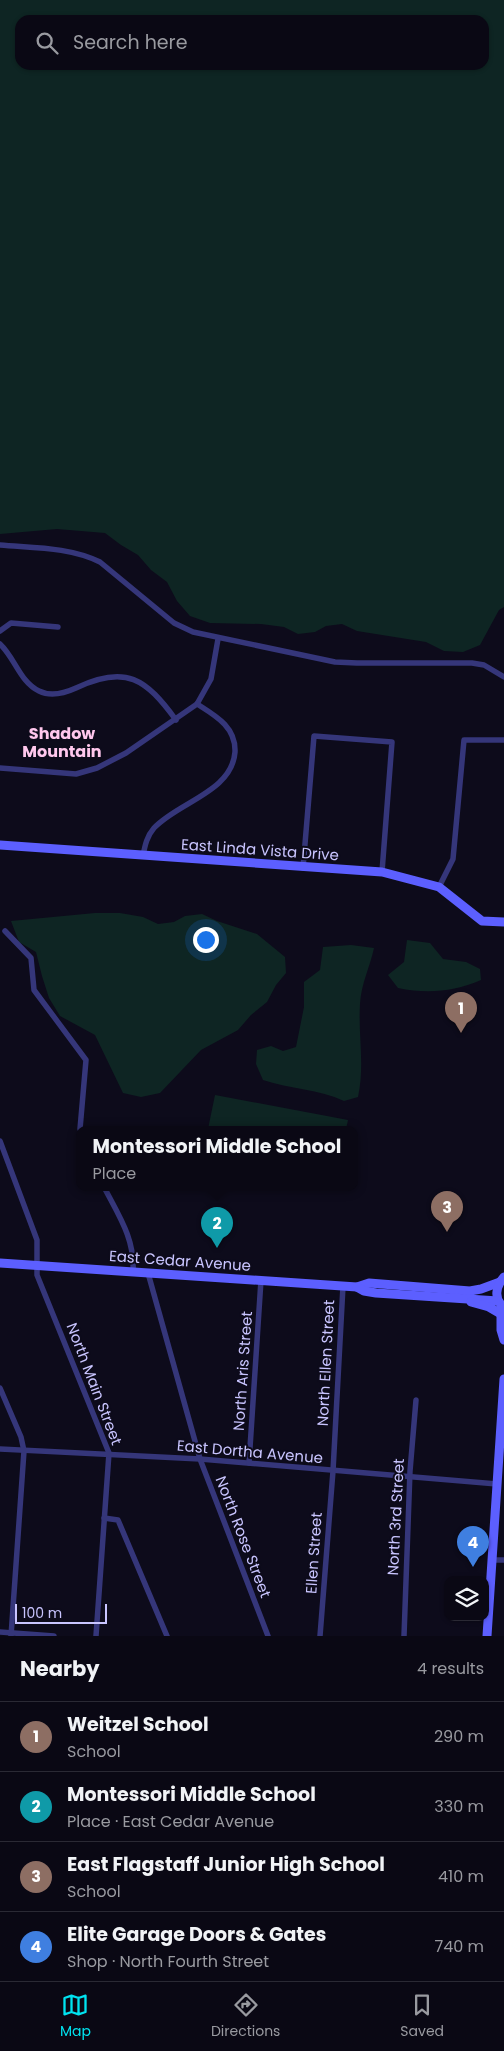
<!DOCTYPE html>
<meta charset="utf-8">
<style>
:root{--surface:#0a0814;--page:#181622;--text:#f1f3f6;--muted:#999aa0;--line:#2a2934;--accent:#00e3f0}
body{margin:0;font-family:Poppins,sans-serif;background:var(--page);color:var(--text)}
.controls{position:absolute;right:15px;bottom:15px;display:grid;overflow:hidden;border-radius:10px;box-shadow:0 1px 4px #0004}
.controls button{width:45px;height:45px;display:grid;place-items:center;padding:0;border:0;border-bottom:1px solid var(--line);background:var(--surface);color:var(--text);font:25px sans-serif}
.scale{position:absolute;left:15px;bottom:12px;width:92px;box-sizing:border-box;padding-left:5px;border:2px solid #c9c5ff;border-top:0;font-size:14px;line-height:18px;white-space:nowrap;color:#c9c5ff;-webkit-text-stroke:4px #0d0b1b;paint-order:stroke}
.you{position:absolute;left:205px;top:939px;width:18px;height:18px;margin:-12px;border:4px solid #fff;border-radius:50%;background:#1a73e8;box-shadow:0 0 0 8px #1a73e833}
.badge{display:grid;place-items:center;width:32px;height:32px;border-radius:50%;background:var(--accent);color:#fff;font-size:16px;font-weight:700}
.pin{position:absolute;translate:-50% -41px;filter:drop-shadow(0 1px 2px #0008)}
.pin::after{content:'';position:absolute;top:26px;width:18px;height:15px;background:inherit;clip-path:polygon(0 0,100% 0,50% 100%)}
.popup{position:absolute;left:76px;top:1126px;width:282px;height:65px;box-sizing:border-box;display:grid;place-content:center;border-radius:10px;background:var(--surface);filter:drop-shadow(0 1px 4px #0005);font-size:16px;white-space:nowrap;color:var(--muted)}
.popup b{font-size:19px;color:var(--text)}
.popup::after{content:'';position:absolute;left:50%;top:100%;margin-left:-10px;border:10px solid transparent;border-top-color:var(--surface)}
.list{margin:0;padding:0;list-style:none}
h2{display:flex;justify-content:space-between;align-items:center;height:65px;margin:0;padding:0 20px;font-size:21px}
h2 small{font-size:16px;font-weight:400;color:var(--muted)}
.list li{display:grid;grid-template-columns:32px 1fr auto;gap:15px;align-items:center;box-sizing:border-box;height:70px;padding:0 20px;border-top:1px solid var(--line)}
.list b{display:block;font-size:19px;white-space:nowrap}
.list p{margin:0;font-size:16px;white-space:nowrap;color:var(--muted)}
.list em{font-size:16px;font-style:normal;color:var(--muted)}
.icon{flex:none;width:28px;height:28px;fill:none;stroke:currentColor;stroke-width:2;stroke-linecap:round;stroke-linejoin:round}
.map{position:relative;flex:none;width:504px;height:1636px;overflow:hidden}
.search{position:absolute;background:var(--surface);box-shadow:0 1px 4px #0004;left:15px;right:15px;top:15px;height:55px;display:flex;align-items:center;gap:12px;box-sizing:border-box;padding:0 18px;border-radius:15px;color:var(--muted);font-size:19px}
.sheet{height:345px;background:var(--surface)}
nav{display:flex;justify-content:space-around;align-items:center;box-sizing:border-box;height:70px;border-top:1px solid var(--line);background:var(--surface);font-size:14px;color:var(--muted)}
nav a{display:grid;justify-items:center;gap:2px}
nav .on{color:var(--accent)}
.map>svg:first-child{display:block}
.green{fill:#0e2523;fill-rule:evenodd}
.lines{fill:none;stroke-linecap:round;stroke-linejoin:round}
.street{stroke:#35367a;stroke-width:5.5}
.secondary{stroke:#5c5fff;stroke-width:9}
.labels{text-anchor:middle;stroke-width:4;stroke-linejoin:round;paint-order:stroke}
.street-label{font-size:15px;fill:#c9c5ff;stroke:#0d0b1b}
.neighbourhood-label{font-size:16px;font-weight:bold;fill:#ffc7ed;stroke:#0d0b1b}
</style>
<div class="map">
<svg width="504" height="1636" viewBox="0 0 504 1636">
<rect width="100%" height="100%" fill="#0d0b1b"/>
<g class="green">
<path d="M0,0H504V607L499,610L480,645L463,652L444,651L426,642L357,631L342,624L326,626L315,632L298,634L284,627L261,624L210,623L190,616L177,601L167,582L151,570L138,555L121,545L105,533L57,529L0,534ZM20,20H484V65H20Z"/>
<path d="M95,913H120L143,917L158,924L174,922L185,916L202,914L217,921L257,934L285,957L286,973L276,985L267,1002L251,1015L238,1030L201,1050L160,1093L141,1097L123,1093L95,1035L60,1016L49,998L42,976L36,952L19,942L11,921Z"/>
<path d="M407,940L430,943L443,959L466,962L480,969L481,980C453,992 427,994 398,988L388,975L404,962Z"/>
<path d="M351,945L374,948C370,967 361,984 360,1004C358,1036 365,1065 358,1097L344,1101C319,1089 290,1089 263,1080L256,1064L257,1050L271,1046L283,1051L296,1047L304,1007V982L320,970L323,947Z"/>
<path d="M215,1095L348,1120L346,1129H208Z"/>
</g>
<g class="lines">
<g class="street">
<path d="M0,545C34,548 69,547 100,562L174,623L193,632L335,662L357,663H472L484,665L504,677"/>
<path d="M0,631L11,623L58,627"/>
<path d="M0,644C15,658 20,682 39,691C51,697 65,693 76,688C126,664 146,679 176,720"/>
<path d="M0,768L76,774L97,768L126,753L197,704L211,679L218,639"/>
<path d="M143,856C145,845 147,836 154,828C178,802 232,792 235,752C236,727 216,716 197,704"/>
<path d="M303,868L314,736L392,742L382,872"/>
<path d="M439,887L453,859L464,740H504"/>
<path d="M5,931L31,958L34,990L86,1060L80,1129"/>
<path d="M80,1136V1138"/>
<path d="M0,1141L37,1240V1275L109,1453L96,1636"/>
<path d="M104,1187C119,1216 135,1239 133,1272"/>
<path d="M148,1273L200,1459L268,1636"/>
<path d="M0,1388L21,1437L24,1451L11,1636"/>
<path d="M0,1449L200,1459L497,1484"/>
<path d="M249,1463L261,1280"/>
<path d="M104,1518L118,1520L167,1636"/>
<path d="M493,1560H504"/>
<path d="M0,1632L54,1636"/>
<path d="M320,1636L333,1471L343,1286"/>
<path d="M404,1636L410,1471L416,1400"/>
</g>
<g class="secondary">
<path d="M0,845L382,872L439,887L482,921L504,922"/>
<path d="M0,1263L357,1287L369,1283L470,1291L481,1289L500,1282"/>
<path d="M504,1277C496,1286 493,1299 504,1307"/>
<path d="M357,1287L364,1291L376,1293L498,1301"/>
<path d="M471,1302L489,1307L501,1314"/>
<path d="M501,1308V1330L504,1340"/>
<path d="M487,1636L504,1379"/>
</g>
</g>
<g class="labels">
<g class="street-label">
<text transform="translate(260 850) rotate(4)" y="5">East Linda Vista Drive</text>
<text transform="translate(180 1261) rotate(4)" y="5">East Cedar Avenue</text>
<text transform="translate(326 1363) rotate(-87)" y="5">North Ellen Street</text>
<text transform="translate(243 1371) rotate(-86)" y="5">North Aris Street</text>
<text transform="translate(94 1384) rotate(69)" y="5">North Main Street</text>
<text transform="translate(250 1452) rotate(5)" y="5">East Dortha Avenue</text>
<text transform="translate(396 1517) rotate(-87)" y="5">North 3rd Street</text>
<text transform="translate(243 1537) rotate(69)" y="5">North Rose Street</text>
<text transform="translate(314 1553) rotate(-86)" y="5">Ellen Street</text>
</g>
<g class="neighbourhood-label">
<text x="62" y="739">Shadow<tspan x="62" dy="18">Mountain</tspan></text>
</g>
</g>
</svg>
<div class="controls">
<button><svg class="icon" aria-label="layers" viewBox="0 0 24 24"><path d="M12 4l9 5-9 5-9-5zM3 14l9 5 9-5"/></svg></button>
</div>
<div class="scale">100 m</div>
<div class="you"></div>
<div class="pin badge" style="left:461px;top:1033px;background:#8d6e63">1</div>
<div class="pin badge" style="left:217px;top:1248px;background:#0f9aa8">2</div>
<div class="popup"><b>Montessori Middle School</b>Place</div>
<div class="pin badge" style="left:447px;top:1232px;background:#8d6e63">3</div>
<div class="pin badge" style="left:473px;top:1567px;background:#3f7fe0">4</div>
<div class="search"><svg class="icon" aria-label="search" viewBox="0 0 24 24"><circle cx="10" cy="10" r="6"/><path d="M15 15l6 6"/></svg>Search here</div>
</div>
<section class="sheet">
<h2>Nearby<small>4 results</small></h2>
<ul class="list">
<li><span class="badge" style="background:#8d6e63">1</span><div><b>Weitzel School</b><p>School</p></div><em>290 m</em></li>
<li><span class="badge" style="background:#0f9aa8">2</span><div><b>Montessori Middle School</b><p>Place · East Cedar Avenue</p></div><em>330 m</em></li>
<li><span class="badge" style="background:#8d6e63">3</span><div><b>East Flagstaff Junior High School</b><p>School</p></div><em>410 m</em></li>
<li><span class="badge" style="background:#3f7fe0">4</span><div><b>Elite Garage Doors &amp; Gates</b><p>Shop · North Fourth Street</p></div><em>740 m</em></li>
</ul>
</section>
<nav>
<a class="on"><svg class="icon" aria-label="map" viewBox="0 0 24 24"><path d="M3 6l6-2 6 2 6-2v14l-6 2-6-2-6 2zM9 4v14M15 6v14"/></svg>Map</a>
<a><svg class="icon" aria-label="directions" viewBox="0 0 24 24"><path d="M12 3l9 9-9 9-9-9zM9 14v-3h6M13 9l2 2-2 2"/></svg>Directions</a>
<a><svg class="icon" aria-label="saved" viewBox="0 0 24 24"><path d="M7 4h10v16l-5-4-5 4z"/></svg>Saved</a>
</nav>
